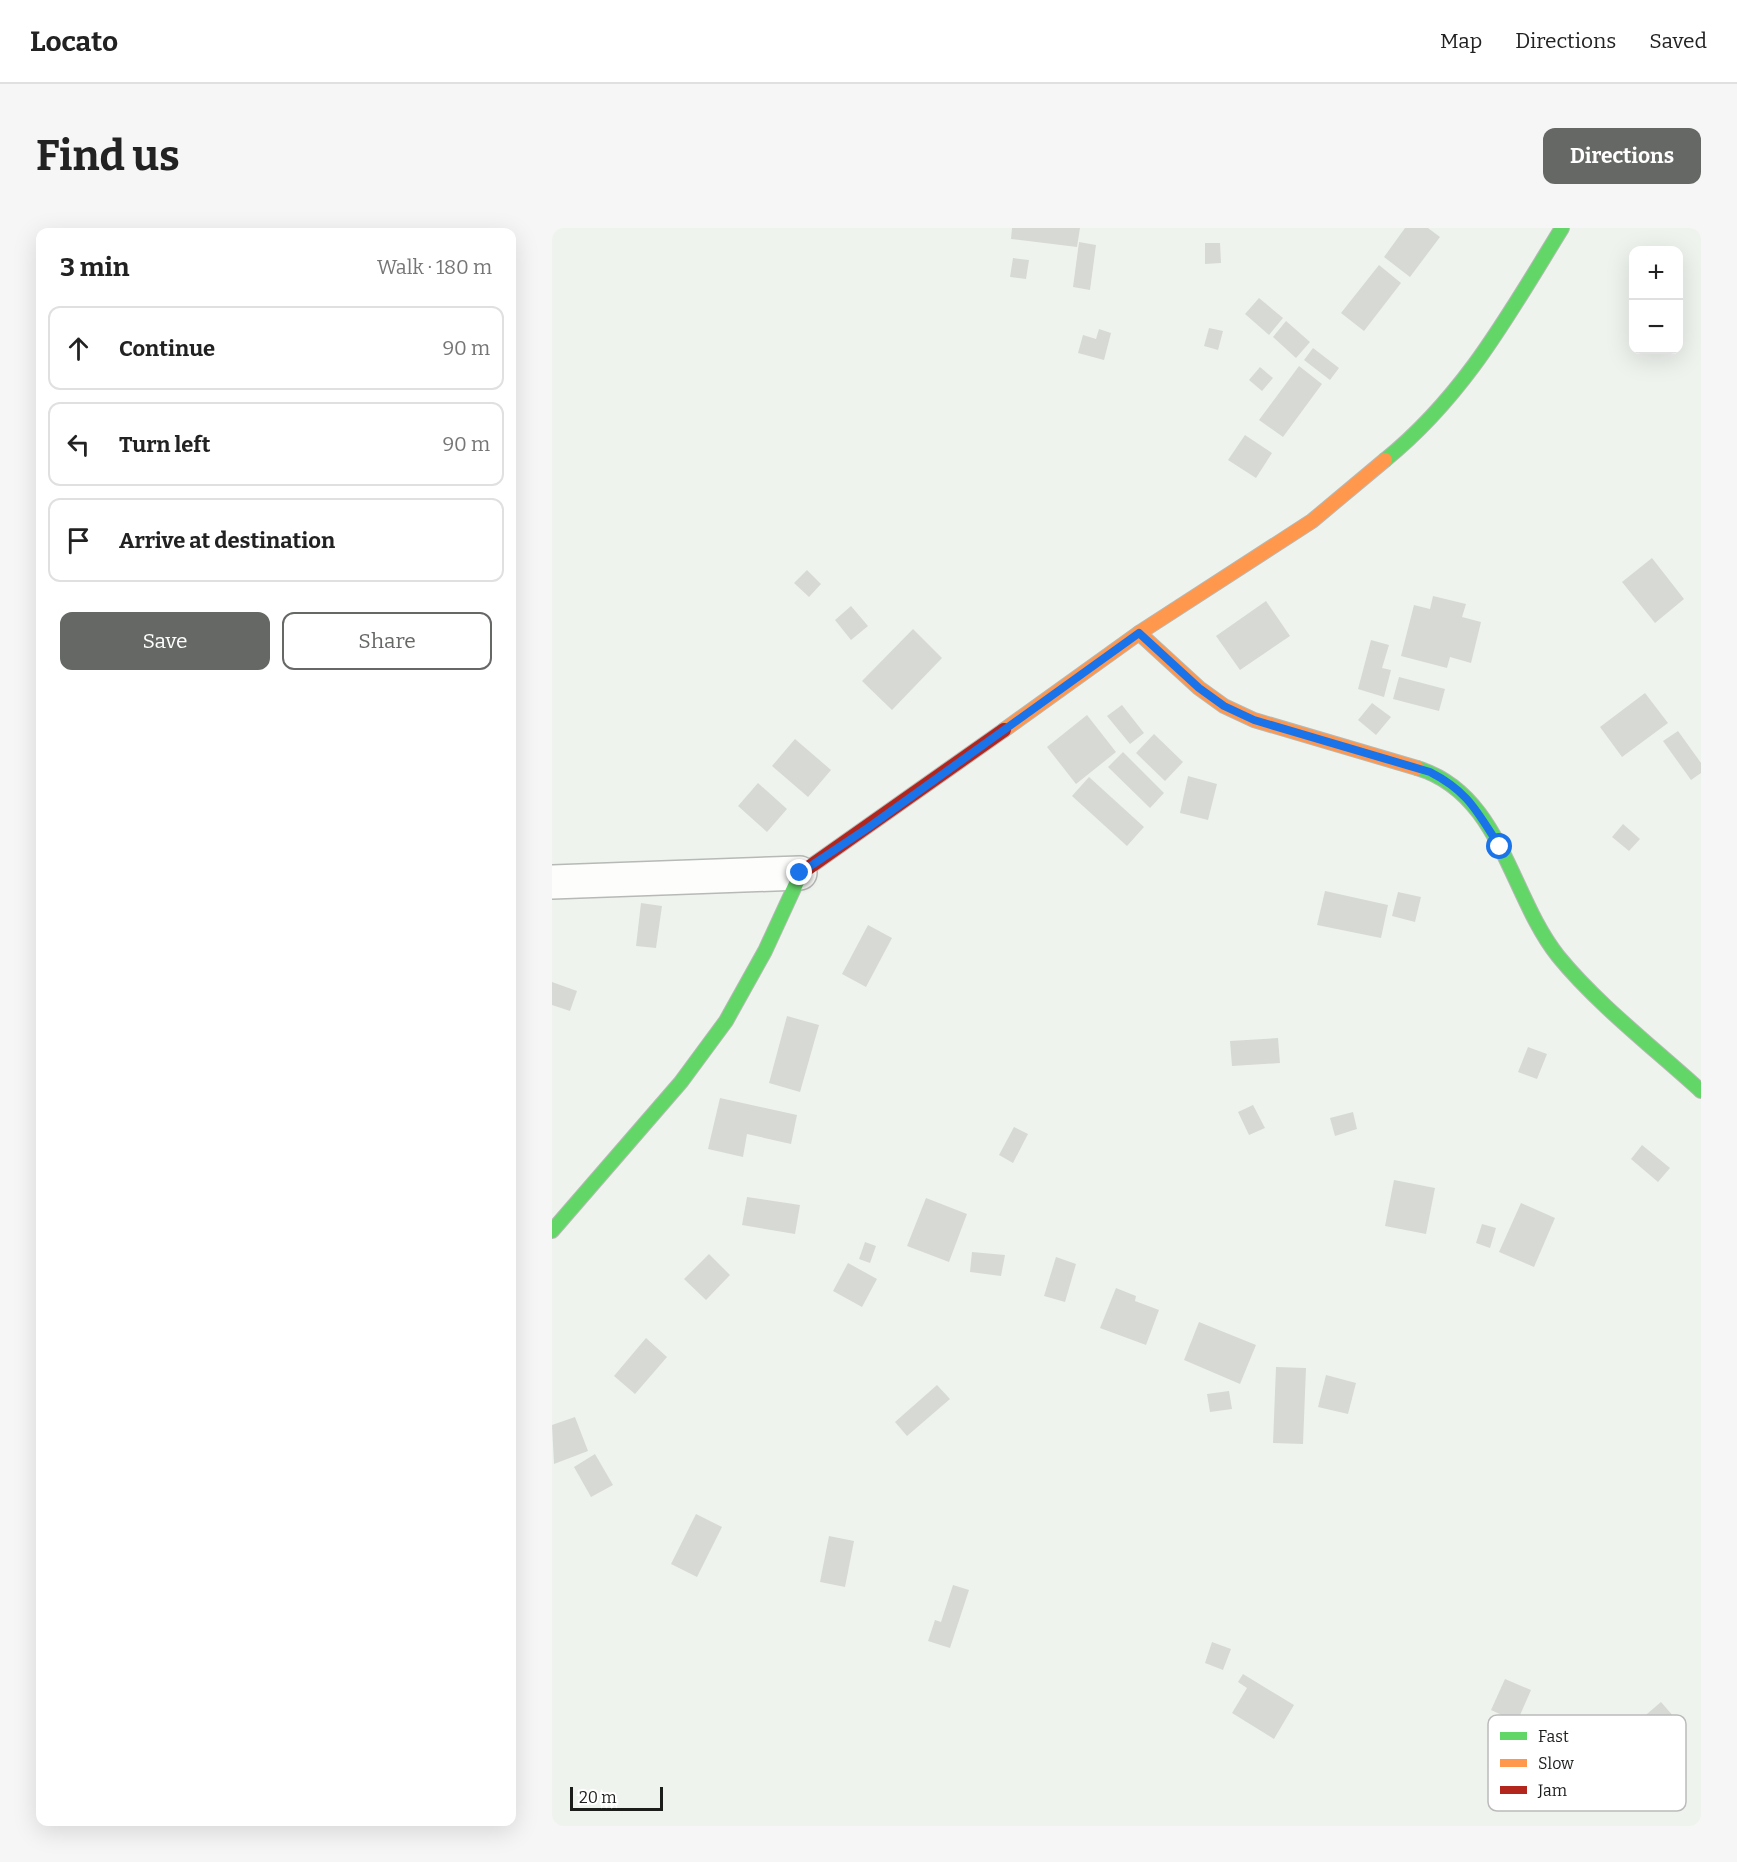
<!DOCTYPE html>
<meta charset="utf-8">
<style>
:root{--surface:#fff;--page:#f6f6f6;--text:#222;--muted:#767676;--line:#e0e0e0;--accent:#656864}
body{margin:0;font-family:Bitter,serif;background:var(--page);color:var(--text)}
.controls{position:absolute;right:18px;top:18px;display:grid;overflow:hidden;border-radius:12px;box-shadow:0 6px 24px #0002}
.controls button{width:54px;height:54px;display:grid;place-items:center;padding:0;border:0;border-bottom:2px solid var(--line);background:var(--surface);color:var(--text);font:30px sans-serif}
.scale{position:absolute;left:18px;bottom:15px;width:93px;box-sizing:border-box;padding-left:6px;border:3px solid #1a1d19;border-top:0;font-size:16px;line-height:21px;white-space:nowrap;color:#1a1d19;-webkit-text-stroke:4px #fff;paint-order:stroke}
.stop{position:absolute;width:18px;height:18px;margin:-14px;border:4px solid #1a73e8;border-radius:50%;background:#fff}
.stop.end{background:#1a73e8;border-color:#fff;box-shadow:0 2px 6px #0008}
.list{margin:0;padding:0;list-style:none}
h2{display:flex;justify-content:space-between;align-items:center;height:78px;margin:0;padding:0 24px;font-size:26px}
h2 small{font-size:20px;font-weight:400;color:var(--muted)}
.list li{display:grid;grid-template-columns:39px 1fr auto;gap:18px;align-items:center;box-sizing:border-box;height:84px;margin:0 12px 12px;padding:0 12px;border:2px solid var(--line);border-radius:12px}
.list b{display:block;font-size:22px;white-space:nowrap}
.list em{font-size:20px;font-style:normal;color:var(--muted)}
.actions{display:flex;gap:12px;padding:18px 24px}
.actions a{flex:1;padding:14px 0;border:2px solid var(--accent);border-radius:12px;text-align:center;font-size:21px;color:var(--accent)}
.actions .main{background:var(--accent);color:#fff}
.icon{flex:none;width:33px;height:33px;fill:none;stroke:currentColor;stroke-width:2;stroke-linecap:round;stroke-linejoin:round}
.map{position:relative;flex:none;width:1149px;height:1598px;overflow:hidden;border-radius:12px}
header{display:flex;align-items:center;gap:36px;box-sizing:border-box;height:84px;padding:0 30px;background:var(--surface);border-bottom:2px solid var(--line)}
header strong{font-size:28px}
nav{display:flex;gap:33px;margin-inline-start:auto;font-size:21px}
.intro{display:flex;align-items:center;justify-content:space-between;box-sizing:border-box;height:144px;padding:0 36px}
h1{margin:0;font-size:42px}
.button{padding:15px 27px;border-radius:12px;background:var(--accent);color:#fff;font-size:21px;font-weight:700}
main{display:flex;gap:36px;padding:0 36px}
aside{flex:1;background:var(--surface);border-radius:12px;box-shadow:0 6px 24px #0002}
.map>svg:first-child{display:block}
.building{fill:#d7d9d4}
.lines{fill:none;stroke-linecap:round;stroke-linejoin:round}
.street-casing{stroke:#b6b9b5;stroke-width:36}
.fast-casing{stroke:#b6b9b5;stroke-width:16}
.slow-casing{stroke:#b6b9b5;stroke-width:16}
.jam-casing{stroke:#b6b9b5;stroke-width:16}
.street{stroke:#fdfdfc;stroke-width:33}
.fast{stroke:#63d668;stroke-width:14}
.slow{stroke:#ff974d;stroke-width:14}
.jam{stroke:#b3261e;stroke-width:14}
.route{stroke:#1a73e8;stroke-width:8}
.key{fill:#fff;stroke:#babbba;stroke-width:1.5}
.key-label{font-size:16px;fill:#1a1d19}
</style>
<header>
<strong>Locato</strong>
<nav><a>Map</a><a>Directions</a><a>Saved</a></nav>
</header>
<div class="intro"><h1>Find us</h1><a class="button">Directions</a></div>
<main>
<aside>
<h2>3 min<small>Walk · 180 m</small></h2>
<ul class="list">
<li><svg class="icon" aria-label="ahead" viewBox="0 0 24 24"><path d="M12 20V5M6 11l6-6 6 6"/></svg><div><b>Continue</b></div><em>90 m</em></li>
<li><svg class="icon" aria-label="left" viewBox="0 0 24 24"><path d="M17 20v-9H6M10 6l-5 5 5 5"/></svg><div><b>Turn left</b></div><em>90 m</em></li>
<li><svg class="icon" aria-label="arrive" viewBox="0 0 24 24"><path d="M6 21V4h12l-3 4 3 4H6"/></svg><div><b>Arrive at destination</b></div></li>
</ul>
<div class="actions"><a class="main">Save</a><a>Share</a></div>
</aside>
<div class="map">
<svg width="1149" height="1598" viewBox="0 0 1149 1598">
<rect width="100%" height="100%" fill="#eff3ee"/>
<g class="building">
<path d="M460,0H528L525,19L459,11Z"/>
<path d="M853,0H876L888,9L858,49L832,29Z"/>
<path d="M527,14L544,17L538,62L521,59Z"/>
<path d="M653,15H668L669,35L653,36Z"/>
<path d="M461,30L477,32L474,51L458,49Z"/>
<path d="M827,37L849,55L812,103L789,85Z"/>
<path d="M707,70L731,90L717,107L693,86Z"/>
<path d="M734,93L758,114L744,130L721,109Z"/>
<path d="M657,100L671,103L666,122L652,118Z"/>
<path d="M547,101L559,105L552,132L526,125L531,107L544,111Z"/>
<path d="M761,120L787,140L778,152L752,132Z"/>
<path d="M747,138L770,156L731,209L707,192Z"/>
<path d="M708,139L721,150L710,163L697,152Z"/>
<path d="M693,207L720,225L704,250L676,232Z"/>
<path d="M1100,330L1132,371L1103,395L1070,354Z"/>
<path d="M255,342L269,356L257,369L242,355Z"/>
<path d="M881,368L914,376L910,389L929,394L919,435L898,429L895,440L849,428L862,377L878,381Z"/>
<path d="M714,373L738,408L688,442L664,408Z"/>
<path d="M299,378L316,398L299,412L283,392Z"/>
<path d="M361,401L390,430L340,482L310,453Z"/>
<path d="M819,412L837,417L830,440L839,442L832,469L806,461Z"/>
<path d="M847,449L893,461L887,483L841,471Z"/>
<path d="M1093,465L1116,495L1070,529L1048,499Z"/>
<path d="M820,475L839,489L824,507L806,492Z"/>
<path d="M570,477L592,505L578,516L555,488Z"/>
<path d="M535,487L564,524L524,556L495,519Z"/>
<path d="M1126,503L1149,535V545L1139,552L1111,513Z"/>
<path d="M602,506L631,534L613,553L584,525Z"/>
<path d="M243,511L279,542L256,569L220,538Z"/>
<path d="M571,524L612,565L598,580L556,539Z"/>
<path d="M636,548L665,556L656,592L628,585Z"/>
<path d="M537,549L592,599L575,618L520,568Z"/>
<path d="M206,555L235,581L215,604L186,578Z"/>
<path d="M1071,596L1088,611L1077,623L1060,609Z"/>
<path d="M773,663L836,677L829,710L765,697Z"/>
<path d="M846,664L869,669L863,694L840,688Z"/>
<path d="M89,675L110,678L104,720L84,718Z"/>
<path d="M316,697L340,710L314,759L290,746Z"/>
<path d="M0,754L25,763L18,783L0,777Z"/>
<path d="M235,788L267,797L248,864L217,855Z"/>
<path d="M726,810L728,835L680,838L678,813Z"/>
<path d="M976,819L995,826L985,851L966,844Z"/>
<path d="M168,870L245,887L239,916L195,906L191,929L156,921Z"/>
<path d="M701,877L713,900L697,907L686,884Z"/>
<path d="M801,884L805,901L783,908L778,890Z"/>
<path d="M462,899L476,906L461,935L447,927Z"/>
<path d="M1090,917L1118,940L1106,954L1079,931Z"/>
<path d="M842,952L883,960L874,1006L833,998Z"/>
<path d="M195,969L248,977L243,1006L190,997Z"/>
<path d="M374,970L415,986L397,1034L355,1018Z"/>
<path d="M969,975L1003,990L982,1039L947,1024Z"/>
<path d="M930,996L944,1000L938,1020L924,1015Z"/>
<path d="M313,1014L324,1018L318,1035L307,1031Z"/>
<path d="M420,1024L453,1027L449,1048L418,1044Z"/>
<path d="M157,1026L178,1047L154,1072L132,1051Z"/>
<path d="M504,1029L524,1036L513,1074L492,1068Z"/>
<path d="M296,1035L325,1051L310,1079L281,1063Z"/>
<path d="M564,1060L584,1068L583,1073L607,1082L594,1117L548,1100Z"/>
<path d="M647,1094L704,1117L688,1156L632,1132Z"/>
<path d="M94,1110L115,1129L83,1166L62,1148Z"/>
<path d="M724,1139L754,1140L751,1216L721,1215Z"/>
<path d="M774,1147L804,1155L796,1186L766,1179Z"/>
<path d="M385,1157L398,1171L355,1208L343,1194Z"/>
<path d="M677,1163L680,1181L658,1184L655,1166Z"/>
<path d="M23,1189L36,1223L2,1236L0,1197Z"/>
<path d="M43,1226L61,1257L39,1269L22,1239Z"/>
<path d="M144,1286L170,1299L145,1349L119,1336Z"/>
<path d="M277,1308L302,1313L293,1359L268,1354Z"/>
<path d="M401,1357L417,1362L398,1420L376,1413L383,1392L389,1394Z"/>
<path d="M660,1414L679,1421L671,1442L653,1435Z"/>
<path d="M691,1446L742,1477L722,1511L680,1485L695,1460L686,1454Z"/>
<path d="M953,1451L979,1462L965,1494L939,1482Z"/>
<path d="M1109,1474L1122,1489L1067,1537L1054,1521Z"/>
</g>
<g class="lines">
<g class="street-casing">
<path id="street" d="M0,654L248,645"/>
</g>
<g class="fast-casing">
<g id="fast">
<path d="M833,232C913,167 957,86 1010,0"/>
<path d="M865,540C949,565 958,668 1006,728C1045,776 1103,821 1149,863"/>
<path d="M0,1003L129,854L174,793L213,723L249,645"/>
</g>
</g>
<g class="slow-casing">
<g id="slow">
<path d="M587,405L647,460L672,478L702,492L865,540"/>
<path d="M452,502L587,405L760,293L833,232"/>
</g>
</g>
<g class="jam-casing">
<path id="jam" d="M249,645L452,502"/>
</g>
<use href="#street" class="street"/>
<use href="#fast" class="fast"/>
<use href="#slow" class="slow"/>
<use href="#jam" class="jam"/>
</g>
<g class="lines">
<path class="route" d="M248,645L317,599L587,405L647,460L672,478L702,492L878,544C917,564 925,584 948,619"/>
</g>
<rect x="936" y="1487" width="198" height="96" rx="9" class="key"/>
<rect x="948" y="1504" width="27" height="8" fill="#63d668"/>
<rect x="948" y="1531" width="27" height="8" fill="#ff974d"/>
<rect x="948" y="1558" width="27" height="8" fill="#b3261e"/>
<g class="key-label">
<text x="986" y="1514">Fast</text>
<text x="986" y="1541">Slow</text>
<text x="986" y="1568">Jam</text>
</g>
</svg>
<div class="controls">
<button>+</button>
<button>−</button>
</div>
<div class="scale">20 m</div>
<div class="stop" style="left:948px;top:619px"></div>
<div class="stop end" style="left:248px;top:645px"></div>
</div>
</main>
